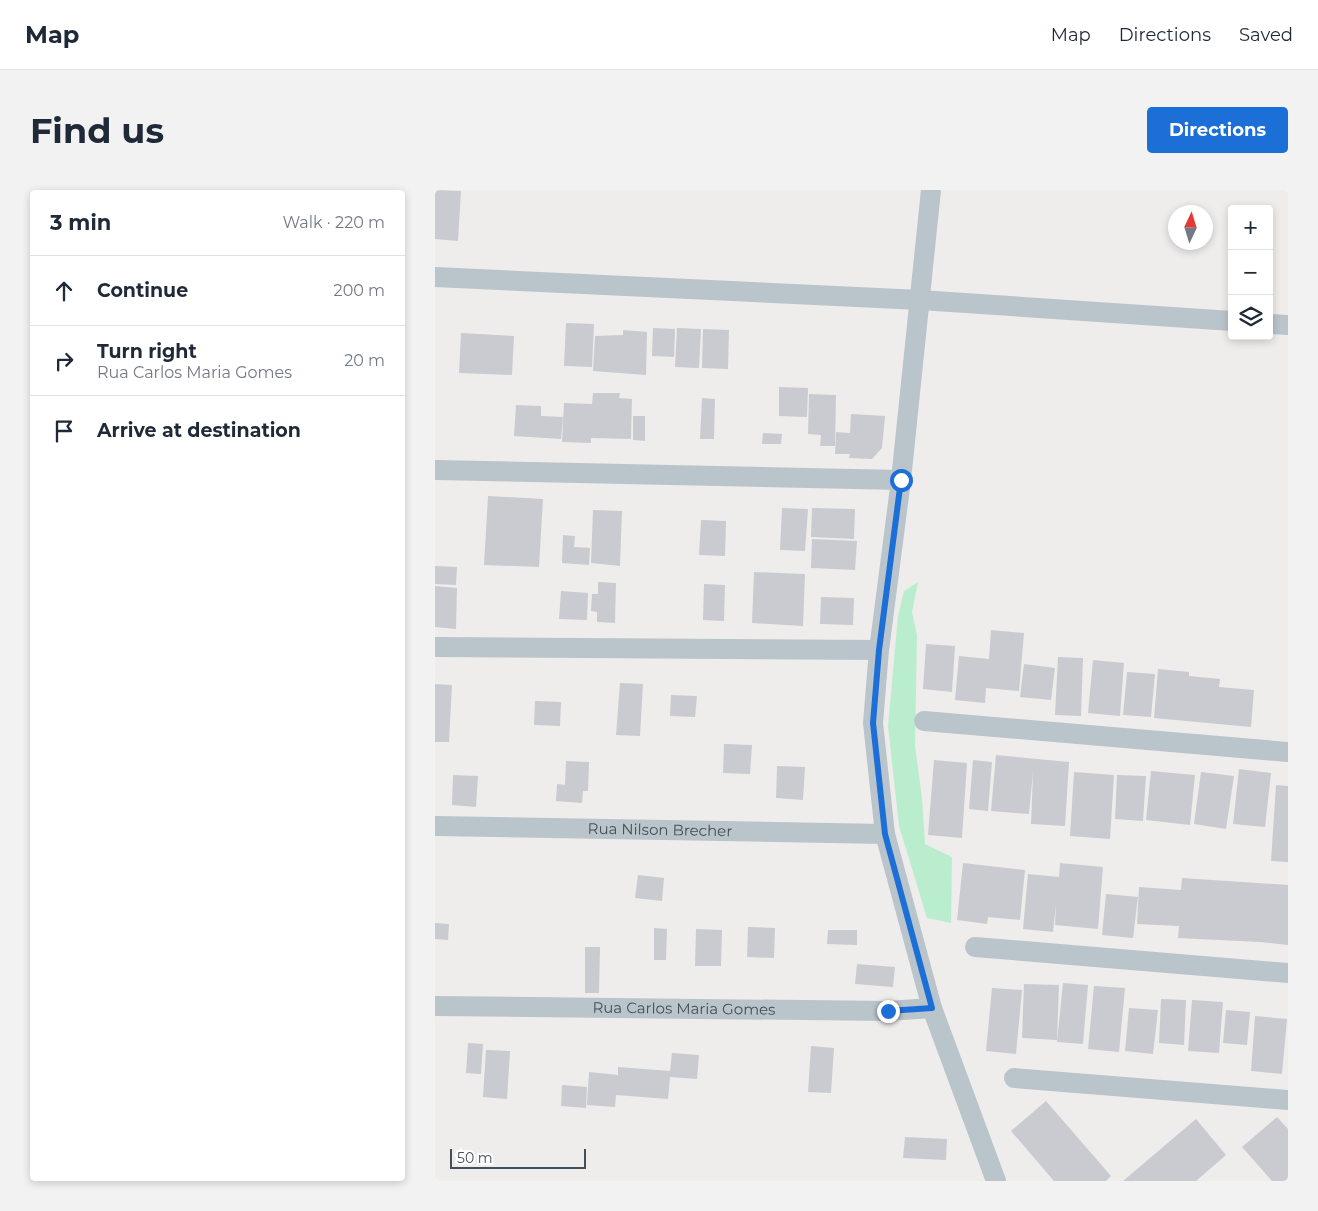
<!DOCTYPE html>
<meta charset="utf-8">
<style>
:root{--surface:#fff;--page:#f2f2f3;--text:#1f2937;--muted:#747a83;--line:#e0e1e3;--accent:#1d6fd8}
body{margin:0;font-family:Montserrat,sans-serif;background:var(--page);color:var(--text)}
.controls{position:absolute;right:15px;top:15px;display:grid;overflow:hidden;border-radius:5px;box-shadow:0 2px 8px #0003}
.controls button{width:45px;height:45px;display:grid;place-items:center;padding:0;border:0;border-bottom:1px solid var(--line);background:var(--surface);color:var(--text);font:25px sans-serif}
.compass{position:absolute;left:733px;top:15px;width:45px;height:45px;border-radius:50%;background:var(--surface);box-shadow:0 2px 8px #0003;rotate:4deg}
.scale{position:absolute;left:15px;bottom:12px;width:136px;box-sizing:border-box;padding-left:5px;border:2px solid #454f59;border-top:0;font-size:14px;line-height:18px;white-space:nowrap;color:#454f59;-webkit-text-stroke:4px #fff;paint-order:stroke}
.stop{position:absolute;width:15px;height:15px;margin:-11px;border:4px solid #1d6fd8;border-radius:50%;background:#fff}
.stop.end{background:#1d6fd8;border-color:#fff;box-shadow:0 1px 5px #0008}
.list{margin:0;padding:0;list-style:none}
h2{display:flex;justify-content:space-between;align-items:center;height:65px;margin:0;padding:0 20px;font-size:21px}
h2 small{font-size:16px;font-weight:400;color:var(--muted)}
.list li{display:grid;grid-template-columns:32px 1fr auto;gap:15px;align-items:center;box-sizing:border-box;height:70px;padding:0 20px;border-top:1px solid var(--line)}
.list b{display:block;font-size:19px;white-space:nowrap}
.list p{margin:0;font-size:16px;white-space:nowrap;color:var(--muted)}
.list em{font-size:16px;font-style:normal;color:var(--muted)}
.icon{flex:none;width:28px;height:28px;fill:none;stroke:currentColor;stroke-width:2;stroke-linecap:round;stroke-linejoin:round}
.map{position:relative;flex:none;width:853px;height:991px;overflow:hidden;border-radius:5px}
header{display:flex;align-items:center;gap:30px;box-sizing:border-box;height:70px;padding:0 25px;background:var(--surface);border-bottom:1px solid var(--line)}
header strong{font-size:24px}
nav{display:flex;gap:28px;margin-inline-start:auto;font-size:18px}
.intro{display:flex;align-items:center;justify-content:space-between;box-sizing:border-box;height:120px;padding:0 30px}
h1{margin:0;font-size:35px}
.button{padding:12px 22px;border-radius:5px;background:var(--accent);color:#fff;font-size:18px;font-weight:700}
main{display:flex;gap:30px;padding:0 30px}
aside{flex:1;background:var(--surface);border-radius:5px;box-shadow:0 2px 8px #0003}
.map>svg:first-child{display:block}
.green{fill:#baedcd}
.building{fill:#c9cbd1}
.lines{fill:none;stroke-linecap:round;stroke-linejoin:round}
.street{stroke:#bac4cb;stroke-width:20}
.route{stroke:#1d6fd8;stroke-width:6}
.labels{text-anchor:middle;stroke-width:4;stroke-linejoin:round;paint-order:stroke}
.street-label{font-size:15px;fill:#454f59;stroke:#fff}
</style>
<header>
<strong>Map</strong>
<nav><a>Map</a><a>Directions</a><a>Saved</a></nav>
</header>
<div class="intro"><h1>Find us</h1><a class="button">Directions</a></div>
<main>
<aside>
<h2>3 min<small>Walk · 220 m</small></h2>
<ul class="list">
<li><svg class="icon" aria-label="ahead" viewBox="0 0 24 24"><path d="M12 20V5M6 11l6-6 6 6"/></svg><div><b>Continue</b></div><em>200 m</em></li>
<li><svg class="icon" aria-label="right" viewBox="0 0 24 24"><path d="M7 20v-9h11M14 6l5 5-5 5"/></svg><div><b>Turn right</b><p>Rua Carlos Maria Gomes</p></div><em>20 m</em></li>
<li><svg class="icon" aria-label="arrive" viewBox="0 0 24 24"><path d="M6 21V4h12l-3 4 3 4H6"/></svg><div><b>Arrive at destination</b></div></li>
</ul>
</aside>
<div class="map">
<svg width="853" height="991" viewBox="0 0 853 991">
<rect width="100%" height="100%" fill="#efecec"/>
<path class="green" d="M483,392L477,422L482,445L480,556L487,608L490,654L517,667L516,733L492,728L464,636L453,536L463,426L469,401Z"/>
<g class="building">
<path d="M0,0L26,1L23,51L0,49Z"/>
<path d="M131,133L159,134L157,177L129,176Z"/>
<path d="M218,138L240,139L239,167L217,166Z"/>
<path d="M242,138L266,139L264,178L240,177Z"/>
<path d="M268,139L294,140L293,179L267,178Z"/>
<path d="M188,140L212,142L211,185L158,181L160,146L188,145Z"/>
<path d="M26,143L79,146L77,185L24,183Z"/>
<path d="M344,197L373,198L372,227L344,226Z"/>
<path d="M158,203H185L184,208L197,209L196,249L156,248V253L127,252L129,213L157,214Z"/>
<path d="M374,204L401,205L400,256H385L386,245L373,244Z"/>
<path d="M267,208L280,209L279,249H265Z"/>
<path d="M81,215L106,216V226L128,227L126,249L79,246Z"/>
<path d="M416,224L450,226L447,258L437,269L414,268L415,264H400L401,242L415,243Z"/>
<path d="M198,226H210V251L198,250Z"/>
<path d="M328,243L347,244L346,254H327Z"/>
<path d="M53,306L108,309L104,377L49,375Z"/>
<path d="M347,318L373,319L370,361L345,360Z"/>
<path d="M377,318L420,319L419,349L376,347Z"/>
<path d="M158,320L187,321L185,376L156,373Z"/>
<path d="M266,330L291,331L290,366L264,365Z"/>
<path d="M128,345L140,346L139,357L155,358L154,375L127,373Z"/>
<path d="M377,349L422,351L420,380L376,378Z"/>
<path d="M0,376L22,377L21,395L0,394Z"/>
<path d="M319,382L370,384L368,436L317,433Z"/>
<path d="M163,392L181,393L180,433L162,432V422L156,421L157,404H163Z"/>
<path d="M269,394L290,395L289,431L268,430Z"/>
<path d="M0,396L22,398L21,439L0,437Z"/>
<path d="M126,401L153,403L152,430L124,429Z"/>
<path d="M386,407L419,408L418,435L385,434Z"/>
<path d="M556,440L589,443L584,501L551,498L550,513L520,510L524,466L554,469Z"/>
<path d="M491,454L520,456L517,502L488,499Z"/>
<path d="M623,467L648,468L646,526L620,525Z"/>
<path d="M658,470L689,473L685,526L653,523Z"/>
<path d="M589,474L620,478L616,510L585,507Z"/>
<path d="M723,479L754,482V486L785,489L784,497L819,500L816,537L719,528Z"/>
<path d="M692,482L720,484L716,527L688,525Z"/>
<path d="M185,493L208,494L205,546L181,545Z"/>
<path d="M0,494L17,495L14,552H0Z"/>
<path d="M236,505L262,506L260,527L235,526Z"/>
<path d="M100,511L126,512L125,536L99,535Z"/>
<path d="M289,554L317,555L315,584L288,583Z"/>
<path d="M561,565L634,572L630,636L596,634L598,582L594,624L556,621Z"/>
<path d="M499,570L532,573L527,648L493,645Z"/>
<path d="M538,570L557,572L553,621L534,619Z"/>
<path d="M131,571L154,572L153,601H148L147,613L121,611L122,594L130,595Z"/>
<path d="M342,576L370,577L368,610L341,608Z"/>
<path d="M804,579L836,583L830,637L798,634Z"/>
<path d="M716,581L760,585L755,635L711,630Z"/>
<path d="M639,582L679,585L675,649L635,646Z"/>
<path d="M766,582L799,586L791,639L759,634Z"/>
<path d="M18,585L43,586L41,617L17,615Z"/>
<path d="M682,585L711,586L708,631L680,629Z"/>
<path d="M841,595L853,596V672L836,671Z"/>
<path d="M528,673L590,680L585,730L553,727L552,734L522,730Z"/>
<path d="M625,673L668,677L663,739L620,735L621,713L618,742L588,739L593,684L624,687Z"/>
<path d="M203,685L229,688L227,711L200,708Z"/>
<path d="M747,688L853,695V755L825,752L743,748L744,736L702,734L704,697L746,700Z"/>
<path d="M671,704L703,707L698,748L667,745Z"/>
<path d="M0,733L14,734L13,750L0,749Z"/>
<path d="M313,737L340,738L339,768L312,767Z"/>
<path d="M219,738L232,739L231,770H219Z"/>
<path d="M261,739L287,740L286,776H260Z"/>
<path d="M393,740H422V755L392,754Z"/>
<path d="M150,757H165L164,803H150Z"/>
<path d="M422,774L460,777L458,797L420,794Z"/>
<path d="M628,793L653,795L648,854L622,852Z"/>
<path d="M589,794L624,795L622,850L587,848Z"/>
<path d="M659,796L690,798L684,862L653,859Z"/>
<path d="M557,798L587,800L581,864L551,861Z"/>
<path d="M726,809L751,810L749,855L724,853Z"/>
<path d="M757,810L788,812L784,863L753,861Z"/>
<path d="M694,818L723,820L718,864L690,861Z"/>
<path d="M791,820L815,822L812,855L788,853Z"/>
<path d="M820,826L852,829L847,884L816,881Z"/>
<path d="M33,853L48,854L46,884L31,883Z"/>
<path d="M376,856L399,858L396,903L373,902Z"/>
<path d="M51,860L75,861L72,909L48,907Z"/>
<path d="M237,863L264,865L262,889L235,887L233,909L181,905L180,917L152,915L154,882L183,885V877L235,881Z"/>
<path d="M127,895L152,897L151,918L126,916Z"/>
<path d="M611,911L676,986L671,991H619L576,941Z"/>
<path d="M842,927L853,939V991H837L807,957Z"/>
<path d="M761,929L791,965L761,991H688Z"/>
<path d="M470,947L512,949L511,970L468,968Z"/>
</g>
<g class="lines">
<g class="street">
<path d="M496,0L466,290L444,460L438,533L450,644L497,818L561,991"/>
<path d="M0,87L485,110L797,131"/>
<path d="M834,134L853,135"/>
<path d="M0,280L466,290"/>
<path d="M0,457L444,460"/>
<path d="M489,531L853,562"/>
<path id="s1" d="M0,636L450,644"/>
<path d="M540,757L853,783"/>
<path id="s2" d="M0,816L453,821L497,818"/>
<path d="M579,888L853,910"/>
</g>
</g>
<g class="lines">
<path class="route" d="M453,821L497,818L450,644L438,533L444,460L466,290"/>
</g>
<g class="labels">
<g class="street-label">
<text dy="5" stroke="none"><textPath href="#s1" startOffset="225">Rua Nilson Brecher</textPath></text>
<text dy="5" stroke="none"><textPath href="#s2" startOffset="249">Rua Carlos Maria Gomes</textPath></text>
</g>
</g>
</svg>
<div class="controls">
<button>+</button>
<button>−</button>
<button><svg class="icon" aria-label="layers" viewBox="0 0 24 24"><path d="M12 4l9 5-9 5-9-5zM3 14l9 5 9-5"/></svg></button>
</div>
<svg class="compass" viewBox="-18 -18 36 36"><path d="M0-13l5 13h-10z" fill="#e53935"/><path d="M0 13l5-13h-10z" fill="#747a83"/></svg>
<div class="scale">50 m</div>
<div class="stop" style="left:466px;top:290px"></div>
<div class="stop end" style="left:453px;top:821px"></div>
</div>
</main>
